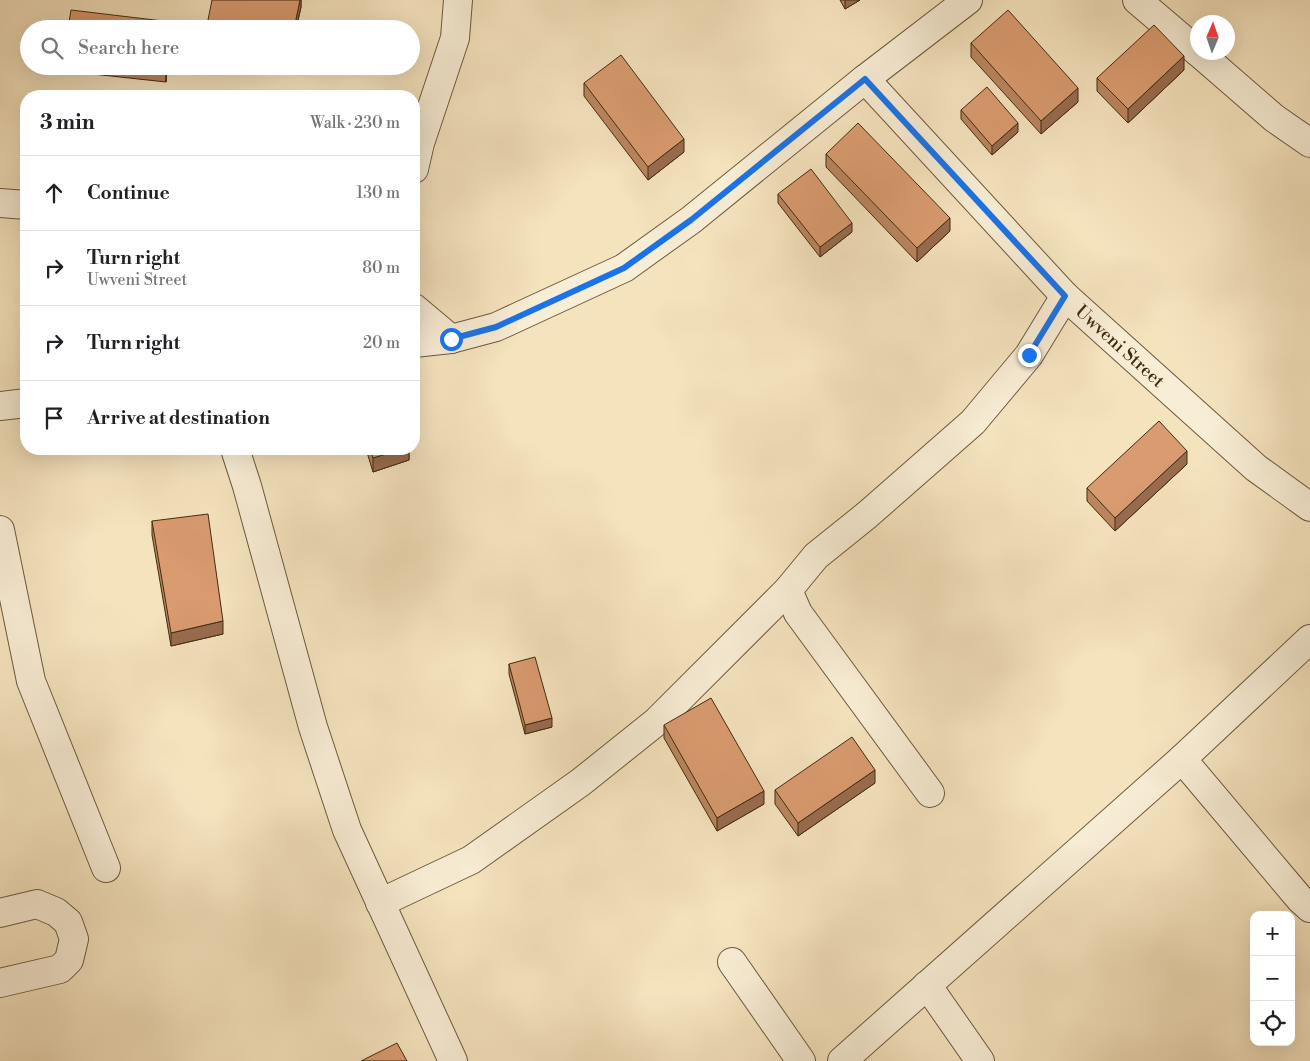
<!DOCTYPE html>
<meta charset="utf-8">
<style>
:root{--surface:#fff;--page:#f2f2f2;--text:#202124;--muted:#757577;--line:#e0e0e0}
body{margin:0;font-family:"Libre Bodoni",serif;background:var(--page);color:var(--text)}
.controls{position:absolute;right:15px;bottom:15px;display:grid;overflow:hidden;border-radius:10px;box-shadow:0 5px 20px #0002}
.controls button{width:45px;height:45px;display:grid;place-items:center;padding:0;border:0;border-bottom:1px solid var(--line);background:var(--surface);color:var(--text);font:25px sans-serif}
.compass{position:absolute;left:1190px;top:15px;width:45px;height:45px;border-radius:50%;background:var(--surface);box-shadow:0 5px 20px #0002;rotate:2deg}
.stop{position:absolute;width:15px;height:15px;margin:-11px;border:4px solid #1a73e8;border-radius:50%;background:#fff}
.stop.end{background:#1a73e8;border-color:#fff;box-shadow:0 1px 5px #0008}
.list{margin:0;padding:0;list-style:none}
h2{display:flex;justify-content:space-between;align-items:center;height:65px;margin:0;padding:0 20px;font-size:21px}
h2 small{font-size:16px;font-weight:400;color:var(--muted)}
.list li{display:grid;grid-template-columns:32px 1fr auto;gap:15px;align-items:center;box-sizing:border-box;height:75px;padding:0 20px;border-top:1px solid var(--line)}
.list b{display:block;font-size:19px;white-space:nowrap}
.list p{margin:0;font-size:16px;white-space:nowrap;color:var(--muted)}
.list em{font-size:16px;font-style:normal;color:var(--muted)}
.icon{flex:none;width:28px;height:28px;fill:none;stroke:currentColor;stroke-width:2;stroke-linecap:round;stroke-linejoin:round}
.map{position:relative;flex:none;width:1310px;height:1061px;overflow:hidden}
.search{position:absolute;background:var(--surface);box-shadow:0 5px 20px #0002;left:20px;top:20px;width:400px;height:55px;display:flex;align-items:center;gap:12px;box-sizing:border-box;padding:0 18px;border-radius:28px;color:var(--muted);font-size:19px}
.panel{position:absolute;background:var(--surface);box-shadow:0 5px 20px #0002;left:20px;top:90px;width:400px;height:365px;border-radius:20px}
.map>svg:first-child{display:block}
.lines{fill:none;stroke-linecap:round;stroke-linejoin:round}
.minor-casing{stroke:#6d5a3c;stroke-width:30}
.minor{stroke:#f8edd5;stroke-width:28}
.wall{fill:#bb855f;stroke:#402d10}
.shaded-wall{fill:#986c4e;stroke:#402d10}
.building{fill:#d99b6f;stroke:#402d10}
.route{stroke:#1a73e8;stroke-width:6}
.labels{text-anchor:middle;stroke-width:4;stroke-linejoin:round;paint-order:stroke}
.street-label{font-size:18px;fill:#402d10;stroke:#f8edd5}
</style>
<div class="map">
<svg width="1310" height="1061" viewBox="0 0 1310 1061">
<rect width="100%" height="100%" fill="#f5e3be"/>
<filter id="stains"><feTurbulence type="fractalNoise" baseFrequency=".004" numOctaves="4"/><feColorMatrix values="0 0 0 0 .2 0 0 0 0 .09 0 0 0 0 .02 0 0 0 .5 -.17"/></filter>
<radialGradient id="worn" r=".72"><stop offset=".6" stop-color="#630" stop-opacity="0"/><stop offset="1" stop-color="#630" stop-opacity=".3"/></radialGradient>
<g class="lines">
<g class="minor-casing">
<g id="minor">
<path d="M1137,0L1198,52"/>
<path d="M1198,52L1274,118L1310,143"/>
<path d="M865,79L1065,296L1256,468L1310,507"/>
<path d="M414,169L420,143L455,38L458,0"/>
<path d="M0,203L26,205"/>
<path d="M414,308L451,339"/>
<path d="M414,343L451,339L496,327L624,268L691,220L865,79L968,0"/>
<path d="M0,406L26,403"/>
<path d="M235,449L247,486L313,727L347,830L453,1061"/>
<path d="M0,530L31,681L106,868"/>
<path d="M1182,759L1300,899L1310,908"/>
<path d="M930,793L798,613L788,590L816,556L867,515L973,422L1029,355L1065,296"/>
<path d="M380,903L471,860L581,782L656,722L788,590"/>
<path d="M0,913L37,904L56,912L68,922L74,939L69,960L60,969L0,983"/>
<path d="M732,962L801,1061"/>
<path d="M927,985L980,1061"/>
<path d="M842,1061L1182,759L1310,639"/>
</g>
</g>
<use href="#minor" class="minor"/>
</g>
<g class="wall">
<path d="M301,0V7L296,29H207V25Z"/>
<path d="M840,0H860L845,9Z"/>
<path d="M971,43L1078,102L1041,134L971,57Z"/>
<path d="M65,66H167L166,82L65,71Z"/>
<path d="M1184,70L1128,123L1097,91V78Z"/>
<path d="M584,83L684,152L648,180L584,96Z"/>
<path d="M961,110L1018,132L992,155L961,119Z"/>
<path d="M826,154L950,231L917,262L826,167Z"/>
<path d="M778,194L852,232L820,257L778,203Z"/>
<path d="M366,449H409V460L373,472Z"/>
<path d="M1187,464L1115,531L1087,501V488Z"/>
<path d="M152,521L223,634L171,646L152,535Z"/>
<path d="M509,664L552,727L525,734L509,674Z"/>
<path d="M664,725L764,804L717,831L664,738Z"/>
<path d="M875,783L798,836L775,804V790Z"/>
</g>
<g class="shaded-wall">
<path d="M300,0H301V7L296,29H294Z"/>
<path d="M845,0H860L845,9Z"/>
<path d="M1184,56V70L1128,123V109Z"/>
<path d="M166,66H167L166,82Z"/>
<path d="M1078,88V102L1041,134V121Z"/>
<path d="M1018,123V132L992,155V146Z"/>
<path d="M684,139V152L648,180V167Z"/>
<path d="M950,218V231L917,262V248Z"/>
<path d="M852,223V232L820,257V247Z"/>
<path d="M402,449H409V460L373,472V458Z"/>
<path d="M1187,451V464L1115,531V518Z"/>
<path d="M223,621V634L171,646V633Z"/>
<path d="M552,718V727L525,734V725Z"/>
<path d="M875,770V783L798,836V823Z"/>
<path d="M764,791V804L717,831V818Z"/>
</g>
<g class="building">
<path d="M212,0H300L294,29H224L207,25Z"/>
<path d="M71,10L171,22L170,29H68Z"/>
<path d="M1008,10L1078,88L1041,121L971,43Z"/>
<path d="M1154,25L1184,56L1128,109L1097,78Z"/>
<path d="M621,55L684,139L648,167L584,83Z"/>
<path d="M143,66H166V69Z"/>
<path d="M987,87L1018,123L992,146L961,110Z"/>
<path d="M858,123L950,218L917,248L826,154Z"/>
<path d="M811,169L852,223L820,247L778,194Z"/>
<path d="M1159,421L1187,451L1115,518L1087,488Z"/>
<path d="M370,449H402L373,458Z"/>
<path d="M208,514L223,621L171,633L152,521Z"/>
<path d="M535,657L552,718L525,725L509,664Z"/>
<path d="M711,698L764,791L717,818L664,725Z"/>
<path d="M852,737L875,770L798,823L775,790Z"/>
<path d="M397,1043L407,1061H361Z"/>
</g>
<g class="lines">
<path class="route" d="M451,339L496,327L624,268L691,220L865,79L1065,296L1029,355"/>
</g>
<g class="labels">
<g class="street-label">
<text transform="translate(1120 346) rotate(42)" y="6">Uwveni Street</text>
</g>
</g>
<rect width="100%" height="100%" filter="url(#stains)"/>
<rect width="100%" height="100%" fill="url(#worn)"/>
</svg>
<div class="controls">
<button>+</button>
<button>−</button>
<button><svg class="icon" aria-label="locate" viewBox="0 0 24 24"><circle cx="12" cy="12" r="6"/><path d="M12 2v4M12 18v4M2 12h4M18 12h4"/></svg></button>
</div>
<svg class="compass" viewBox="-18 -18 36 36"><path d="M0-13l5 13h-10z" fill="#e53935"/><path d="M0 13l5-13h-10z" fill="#757577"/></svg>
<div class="stop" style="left:451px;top:339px"></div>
<div class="stop end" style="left:1029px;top:355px"></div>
<div class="search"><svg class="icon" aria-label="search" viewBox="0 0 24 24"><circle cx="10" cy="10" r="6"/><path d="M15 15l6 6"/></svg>Search here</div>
<section class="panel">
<h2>3 min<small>Walk · 230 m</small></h2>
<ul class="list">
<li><svg class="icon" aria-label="ahead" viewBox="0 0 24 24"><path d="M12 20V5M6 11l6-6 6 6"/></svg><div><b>Continue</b></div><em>130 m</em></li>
<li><svg class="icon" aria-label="right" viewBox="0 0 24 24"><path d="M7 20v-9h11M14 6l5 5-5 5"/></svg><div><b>Turn right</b><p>Uwveni Street</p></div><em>80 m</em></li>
<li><svg class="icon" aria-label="right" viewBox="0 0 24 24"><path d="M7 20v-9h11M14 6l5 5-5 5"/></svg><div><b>Turn right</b></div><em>20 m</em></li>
<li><svg class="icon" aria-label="arrive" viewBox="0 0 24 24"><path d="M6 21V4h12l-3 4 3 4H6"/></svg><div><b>Arrive at destination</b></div></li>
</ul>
</section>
</div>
